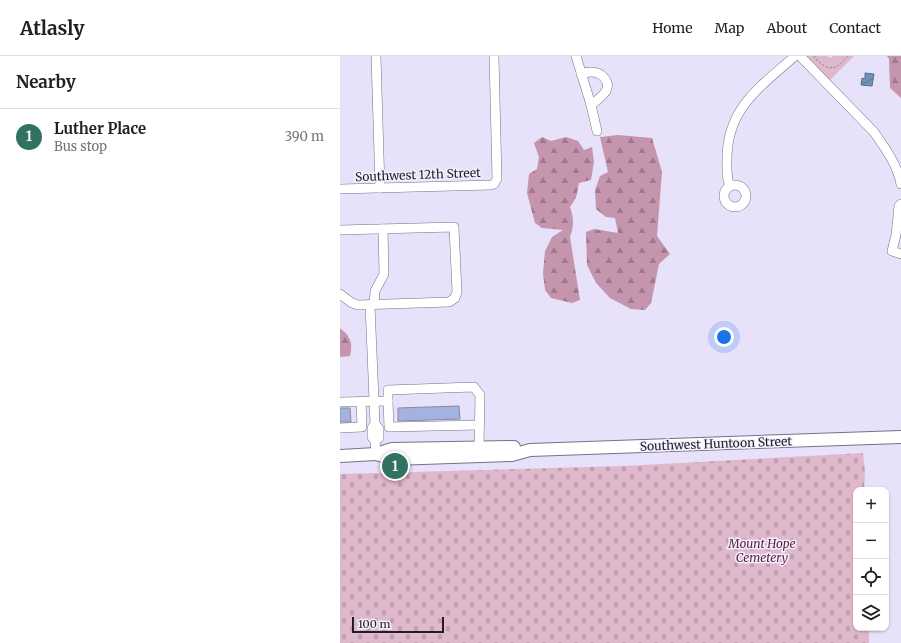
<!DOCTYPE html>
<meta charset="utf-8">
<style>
:root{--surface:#fff;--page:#f6f6f6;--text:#202124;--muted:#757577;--line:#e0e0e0;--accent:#317260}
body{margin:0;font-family:Merriweather,serif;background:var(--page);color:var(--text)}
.controls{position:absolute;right:12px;bottom:12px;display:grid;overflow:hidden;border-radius:8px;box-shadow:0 1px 3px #0004}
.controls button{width:36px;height:36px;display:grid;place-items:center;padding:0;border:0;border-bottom:1px solid var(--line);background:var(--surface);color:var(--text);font:20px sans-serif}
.scale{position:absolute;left:12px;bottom:10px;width:92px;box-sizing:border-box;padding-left:4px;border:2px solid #201d26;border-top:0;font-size:11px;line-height:14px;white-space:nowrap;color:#201d26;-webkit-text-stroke:3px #f4f0ff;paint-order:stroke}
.you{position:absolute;left:384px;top:281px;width:14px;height:14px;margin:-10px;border:3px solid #fff;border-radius:50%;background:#1a73e8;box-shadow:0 0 0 6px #1a73e833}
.badge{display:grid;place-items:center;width:26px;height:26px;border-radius:50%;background:var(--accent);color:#fff;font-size:13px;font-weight:700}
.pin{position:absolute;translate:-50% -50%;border:2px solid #fff;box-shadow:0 1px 4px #0006}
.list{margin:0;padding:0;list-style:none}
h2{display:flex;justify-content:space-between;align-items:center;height:52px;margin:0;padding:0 16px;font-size:17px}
h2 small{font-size:13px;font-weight:400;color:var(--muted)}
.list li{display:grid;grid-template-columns:26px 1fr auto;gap:12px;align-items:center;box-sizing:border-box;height:56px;padding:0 16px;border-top:1px solid var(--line)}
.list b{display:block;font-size:15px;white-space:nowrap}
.list p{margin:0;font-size:13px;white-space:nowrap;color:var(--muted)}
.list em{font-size:13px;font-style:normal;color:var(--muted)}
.icon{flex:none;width:22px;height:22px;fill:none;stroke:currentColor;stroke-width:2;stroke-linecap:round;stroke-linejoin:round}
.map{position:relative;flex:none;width:561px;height:587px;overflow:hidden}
header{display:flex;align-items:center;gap:24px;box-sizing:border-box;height:56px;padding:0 20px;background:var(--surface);border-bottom:1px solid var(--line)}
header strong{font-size:19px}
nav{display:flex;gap:22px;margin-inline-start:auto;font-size:14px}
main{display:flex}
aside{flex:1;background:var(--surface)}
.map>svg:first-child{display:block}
.green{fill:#e0b8cc}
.forest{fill:url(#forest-firs)}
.cemetery{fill:url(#cemetery-stones)}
.water{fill:url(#water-waves);stroke:#57708c}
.building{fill:#a4b2e0;stroke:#838aa0}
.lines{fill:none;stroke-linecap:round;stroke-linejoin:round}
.minor-casing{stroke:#767186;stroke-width:10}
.major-casing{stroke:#767186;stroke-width:14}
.path{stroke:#827d8e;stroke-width:1;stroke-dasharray:2 2;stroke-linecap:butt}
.minor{stroke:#fff;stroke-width:9}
.major{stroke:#fff;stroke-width:12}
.labels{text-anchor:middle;stroke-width:3;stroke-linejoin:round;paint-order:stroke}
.street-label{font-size:12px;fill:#201d26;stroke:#f4f0ff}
.park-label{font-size:12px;font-style:italic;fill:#581d40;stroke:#f4f0ff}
</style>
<header>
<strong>Atlasly</strong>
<nav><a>Home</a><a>Map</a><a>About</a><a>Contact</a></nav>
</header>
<main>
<aside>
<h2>Nearby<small></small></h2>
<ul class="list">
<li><span class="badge">1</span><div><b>Luther Place</b><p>Bus stop</p></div><em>390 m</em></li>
</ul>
</aside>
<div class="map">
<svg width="561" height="587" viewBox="0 0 561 587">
<defs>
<pattern id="forest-firs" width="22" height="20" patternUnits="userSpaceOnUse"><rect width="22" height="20" fill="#c594ad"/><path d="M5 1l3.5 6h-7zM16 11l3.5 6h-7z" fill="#a0788d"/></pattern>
<pattern id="cemetery-stones" width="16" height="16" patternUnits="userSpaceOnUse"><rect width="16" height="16" fill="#e0b8cc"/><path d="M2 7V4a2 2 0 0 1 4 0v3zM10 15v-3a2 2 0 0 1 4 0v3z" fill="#c09eaf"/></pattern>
<pattern id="water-waves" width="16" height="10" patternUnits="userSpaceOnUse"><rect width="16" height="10" fill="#6e93b7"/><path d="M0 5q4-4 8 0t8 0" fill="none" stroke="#5a7795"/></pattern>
</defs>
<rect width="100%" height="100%" fill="#e7e1fa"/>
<path class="green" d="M467,0H487L491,2L493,0H514L490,24Z"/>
<g class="forest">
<path d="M547,0H561V42L550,32L549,3Z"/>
<path d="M278,79L312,82L322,116L317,180L330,198L319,208L311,247L305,254L291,253L270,242L256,227L247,209L246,176L254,173L278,177L275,162L266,161L256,153L255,134L260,120L268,116L260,81Z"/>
<path d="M202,81L211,85L226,81L238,85L244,94L252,91L254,106L251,124L239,127L236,142L230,151C234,162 234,170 230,181L240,244L232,247L211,242L205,234L203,217L205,195L212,181L223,174L202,172L195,167L187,137L189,118L197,113L199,101L194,87Z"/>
<path d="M0,272C11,281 13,287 10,300L0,301Z"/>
</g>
<path class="cemetery" d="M523,397L525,416L524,434H516V572H529V587H0V418L284,410Z"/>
<path class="water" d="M525,17L534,18L532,30L521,29L522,22L525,23Z"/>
<g class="building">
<path d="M119,350L120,363L58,365V352Z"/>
<path d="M0,352H10L11,366H0Z"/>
</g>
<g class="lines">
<g class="minor-casing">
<g id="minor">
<path d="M36,0L40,132"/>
<path d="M236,0L251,49L257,75"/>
<path d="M460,0L534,76C545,92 557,108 561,128"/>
<path d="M241,18C244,17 248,16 251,16C261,16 271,25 266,35C262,41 256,45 251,49"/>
<circle cx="395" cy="140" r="11"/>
<path d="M390,130C386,122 387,112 387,103C387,52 420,31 455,0"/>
<path d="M0,133L151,129L154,128L157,123L154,0"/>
<path d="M561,148L559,150L556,179L552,195L561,198"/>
<path d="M0,174L114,171L117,236L115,242L109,246L18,249L12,247L0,238"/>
<path d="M34,248L35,235L44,218L43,173"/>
<path d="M30,249L35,368L39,373V382L35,385"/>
<path d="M48,345L49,371L139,369"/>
<path d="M0,346L48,345V334L134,331L140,339L139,391"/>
<path d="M35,368L32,372V381L35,385L36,398"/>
<path d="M0,372L22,371L21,345"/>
</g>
</g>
<g class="major-casing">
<g id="major">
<path d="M36,398L53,403L172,399L190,394L561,381"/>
<path d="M0,400L36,398L52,393L174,391"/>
</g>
</g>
<path class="path" d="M474,0C478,7 488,14 496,11C500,9 505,3 508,0"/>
<use href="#minor" class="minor"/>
<use href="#major" class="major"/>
</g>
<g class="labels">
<g class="street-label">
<text transform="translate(78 119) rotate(-2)" y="4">Southwest 12th Street</text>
<text transform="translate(376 388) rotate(-2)" y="4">Southwest Huntoon Street</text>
</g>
<g class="park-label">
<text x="422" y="492">Mount Hope<tspan x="422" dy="14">Cemetery</tspan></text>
</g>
</g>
</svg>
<div class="controls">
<button>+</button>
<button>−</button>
<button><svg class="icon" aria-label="locate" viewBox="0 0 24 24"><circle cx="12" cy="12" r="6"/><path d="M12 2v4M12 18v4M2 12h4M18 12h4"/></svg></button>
<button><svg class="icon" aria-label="layers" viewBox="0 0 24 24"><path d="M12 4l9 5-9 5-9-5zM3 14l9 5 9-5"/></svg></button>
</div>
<div class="scale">100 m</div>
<div class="you"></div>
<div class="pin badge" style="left:55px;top:410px">1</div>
</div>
</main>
